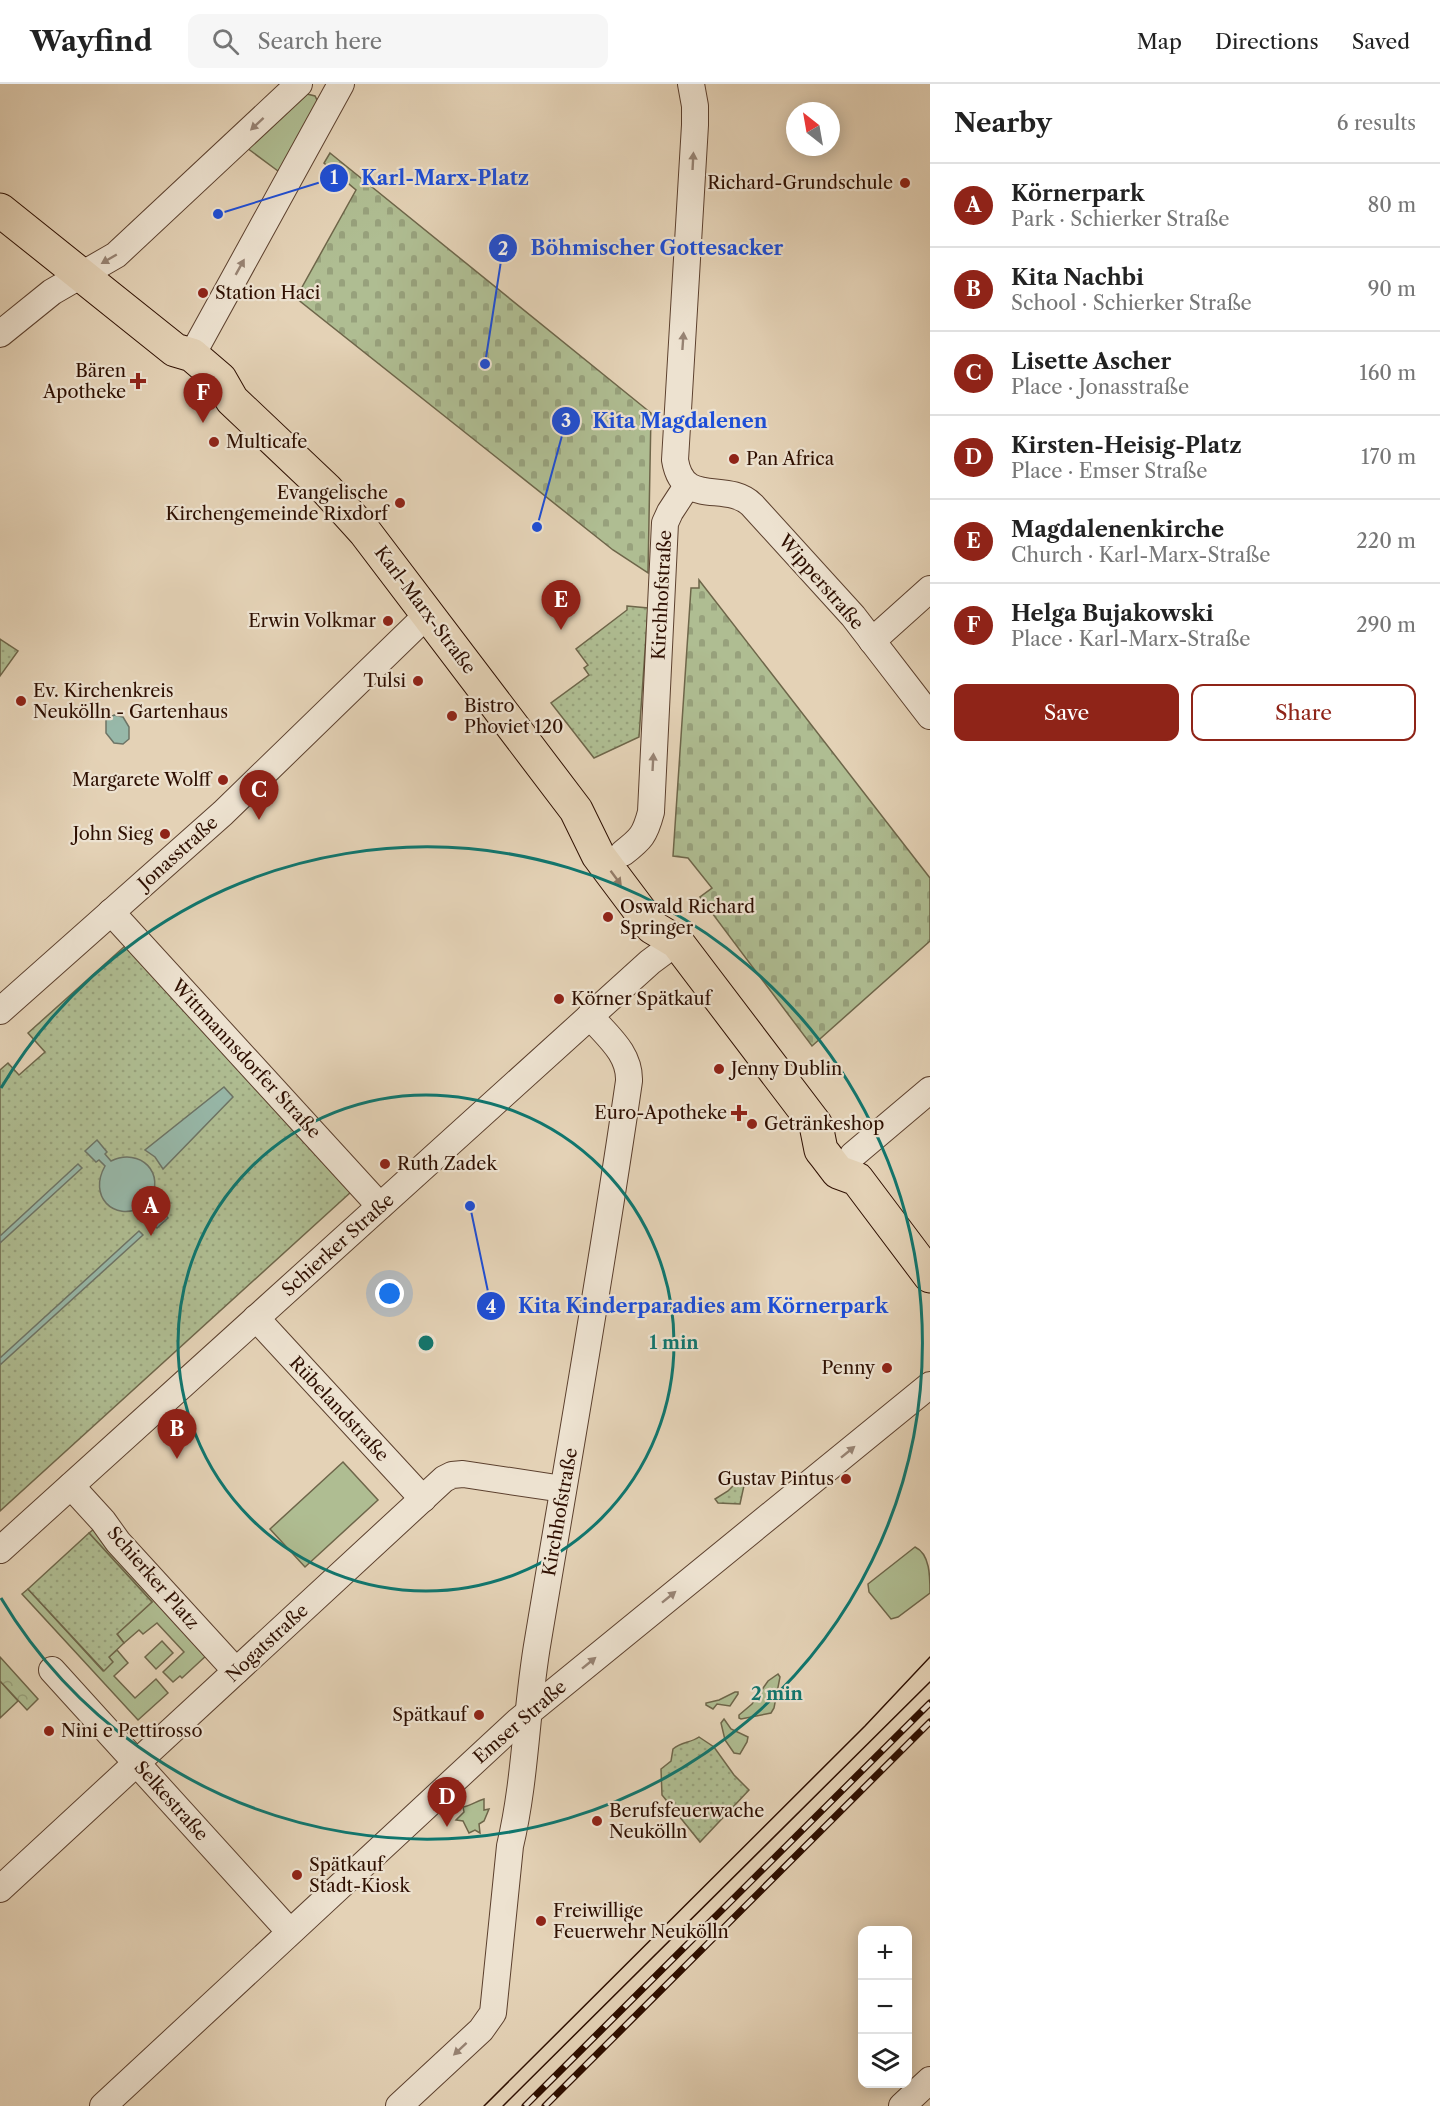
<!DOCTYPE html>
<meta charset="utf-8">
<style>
:root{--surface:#fff;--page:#f6f6f6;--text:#222;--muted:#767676;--line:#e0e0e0;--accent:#8f2418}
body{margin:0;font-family:"Libre Caslon Text",serif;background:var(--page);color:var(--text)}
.controls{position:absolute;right:18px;bottom:18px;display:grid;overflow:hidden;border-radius:12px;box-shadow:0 3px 15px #0003}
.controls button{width:54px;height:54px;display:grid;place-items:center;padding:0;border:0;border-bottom:2px solid var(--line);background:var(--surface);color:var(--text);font:30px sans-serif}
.compass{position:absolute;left:786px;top:18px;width:54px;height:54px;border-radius:50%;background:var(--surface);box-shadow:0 3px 15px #0003;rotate:329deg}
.you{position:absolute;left:390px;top:1210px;width:21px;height:21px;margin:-15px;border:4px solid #fff;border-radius:50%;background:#1a73e8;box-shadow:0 0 0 9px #1a73e833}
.badge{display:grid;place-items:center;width:39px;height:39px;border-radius:50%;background:var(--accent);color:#fff;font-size:20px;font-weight:700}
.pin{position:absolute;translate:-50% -50px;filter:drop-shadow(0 2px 3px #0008)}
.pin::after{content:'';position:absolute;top:32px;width:21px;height:18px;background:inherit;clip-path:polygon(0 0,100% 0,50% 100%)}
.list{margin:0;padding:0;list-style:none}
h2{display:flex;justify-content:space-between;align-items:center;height:78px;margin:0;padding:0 24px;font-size:26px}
h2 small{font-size:20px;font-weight:400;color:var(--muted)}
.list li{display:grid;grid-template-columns:39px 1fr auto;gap:18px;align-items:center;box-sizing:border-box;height:84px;padding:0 24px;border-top:2px solid var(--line)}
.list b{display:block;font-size:22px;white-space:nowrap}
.list p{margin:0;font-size:20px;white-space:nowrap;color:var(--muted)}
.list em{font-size:20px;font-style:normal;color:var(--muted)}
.actions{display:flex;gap:12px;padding:18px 24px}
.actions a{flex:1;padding:14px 0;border:2px solid var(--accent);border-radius:12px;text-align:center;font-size:21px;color:var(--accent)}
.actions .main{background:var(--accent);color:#fff}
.icon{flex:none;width:33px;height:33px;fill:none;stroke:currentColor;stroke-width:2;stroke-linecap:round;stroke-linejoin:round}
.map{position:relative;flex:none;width:930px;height:2022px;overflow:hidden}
header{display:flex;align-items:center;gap:36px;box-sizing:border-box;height:84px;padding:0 30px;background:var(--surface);border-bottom:2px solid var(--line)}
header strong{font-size:28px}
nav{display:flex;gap:33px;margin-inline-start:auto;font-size:21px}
.search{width:420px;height:54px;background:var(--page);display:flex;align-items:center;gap:15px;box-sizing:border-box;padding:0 21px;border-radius:12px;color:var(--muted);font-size:22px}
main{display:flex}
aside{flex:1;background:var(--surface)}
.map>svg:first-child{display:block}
.grass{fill:#afbd92;stroke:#6e664a;stroke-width:1.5}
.forest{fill:url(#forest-crowns);stroke:#6e664a;stroke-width:1.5}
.cemetery{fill:url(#cemetery-stones);stroke:#6e664a;stroke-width:1.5}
.park{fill:url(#park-dots);stroke:#6e664a;stroke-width:1.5}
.water{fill:#97b8a9;stroke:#6d7466;stroke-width:1.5}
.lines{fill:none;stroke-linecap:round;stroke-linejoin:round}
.minor-casing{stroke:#5c402e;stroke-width:28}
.major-casing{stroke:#2e0f01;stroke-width:35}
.minor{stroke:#ede2d0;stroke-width:26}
.major{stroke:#e4d2b6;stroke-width:33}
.tram{stroke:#2e0f01;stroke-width:1.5}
.rail-casing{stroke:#2e0f01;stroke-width:7}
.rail{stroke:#ede2d0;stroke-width:4.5;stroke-dasharray:14;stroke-linecap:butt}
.oneway{fill:#978373}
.oneway2{fill:#927a65}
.ring{fill:none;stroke:#0f766e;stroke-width:3}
.poi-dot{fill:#8f2418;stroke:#ede2d0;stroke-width:2}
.labels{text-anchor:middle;stroke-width:4.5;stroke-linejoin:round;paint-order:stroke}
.poi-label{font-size:18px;fill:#2e0f01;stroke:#ede2d0;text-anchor:start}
.street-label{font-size:18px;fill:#2e0f01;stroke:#ede2d0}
.centre{fill:#0f766e;stroke:#ede2d0;stroke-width:3}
.ring-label{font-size:18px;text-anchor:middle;font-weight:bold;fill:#0f766e;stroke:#ede2d0;stroke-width:4.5;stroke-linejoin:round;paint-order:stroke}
.leader{fill:none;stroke:#1d4ed8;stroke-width:2}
.callout-dot{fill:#1d4ed8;stroke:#ede2d0;stroke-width:2}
.mark-label{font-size:18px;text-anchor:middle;font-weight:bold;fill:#fff}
.callout-label{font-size:20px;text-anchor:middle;font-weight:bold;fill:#1d4ed8;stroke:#ede2d0;stroke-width:4.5;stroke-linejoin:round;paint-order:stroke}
</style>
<header>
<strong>Wayfind</strong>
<div class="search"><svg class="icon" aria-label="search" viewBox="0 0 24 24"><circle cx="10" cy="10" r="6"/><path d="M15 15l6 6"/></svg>Search here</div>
<nav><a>Map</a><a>Directions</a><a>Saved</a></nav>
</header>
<main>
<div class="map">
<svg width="930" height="2022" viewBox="0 0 930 2022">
<defs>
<pattern id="forest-crowns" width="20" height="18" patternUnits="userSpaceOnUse" patternTransform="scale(1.5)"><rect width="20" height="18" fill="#afbd92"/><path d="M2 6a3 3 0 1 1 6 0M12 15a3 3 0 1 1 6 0" fill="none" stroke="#97a17c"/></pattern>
<pattern id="cemetery-stones" width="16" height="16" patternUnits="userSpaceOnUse" patternTransform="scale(1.5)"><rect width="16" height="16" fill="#afbd92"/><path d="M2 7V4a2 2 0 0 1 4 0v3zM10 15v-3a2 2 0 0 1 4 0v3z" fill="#97a17c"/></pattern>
<pattern id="park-dots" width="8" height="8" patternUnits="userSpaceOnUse" patternTransform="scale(1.5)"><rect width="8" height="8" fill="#afbd92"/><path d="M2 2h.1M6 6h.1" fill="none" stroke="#97a17c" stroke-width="1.8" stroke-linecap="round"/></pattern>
</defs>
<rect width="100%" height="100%" fill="#e4d2b6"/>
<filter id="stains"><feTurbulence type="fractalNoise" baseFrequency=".00333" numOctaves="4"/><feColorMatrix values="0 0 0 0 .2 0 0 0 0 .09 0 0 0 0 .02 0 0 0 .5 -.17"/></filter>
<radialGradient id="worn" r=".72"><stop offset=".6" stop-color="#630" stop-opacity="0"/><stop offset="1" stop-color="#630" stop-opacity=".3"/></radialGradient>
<g class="grass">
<path d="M307,10L315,12L319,20L282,90L247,64Z"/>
<path d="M343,1378L378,1416L305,1483L270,1445Z"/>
<path d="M94,1445L208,1570L182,1594L180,1592L173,1598L163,1588L184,1568L157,1539L143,1550L139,1546L124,1559L117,1550L152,1518L89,1449Z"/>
<path d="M915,1463C930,1470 930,1492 930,1509L898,1533L891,1535L869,1508L868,1500Z"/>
<path d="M28,1505L103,1587L109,1573L117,1566L128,1579L114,1592L135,1614L156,1595L168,1609L138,1636L22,1510Z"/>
<path d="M162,1557L173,1569L156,1585L145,1573Z"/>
<path d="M778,1590L780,1593L774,1624L771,1629L741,1635L739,1634V1631L752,1620L768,1597Z"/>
<path d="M0,1597L18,1617L0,1634Z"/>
<path d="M735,1608H738V1610L730,1622L717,1620L713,1625L706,1621V1619L719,1616Z"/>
<path d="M724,1635L731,1645L748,1653L747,1658L740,1670L734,1669L725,1656L721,1639Z"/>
<path d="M484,1715V1726L489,1725L484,1737L479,1740L480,1749L475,1746L469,1749L463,1737L456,1736L464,1728L463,1723C471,1722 476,1717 484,1715Z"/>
</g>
<path class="forest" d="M0,1573L38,1615L27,1626L0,1597Z"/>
<g class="cemetery">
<path d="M330,69L651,329L648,489L613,466L296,214L356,106L324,79Z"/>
<path d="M699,496L930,794V857L812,962L700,813L712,804L688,774L673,772L691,504H699Z"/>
</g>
<g class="park">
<path d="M627,522L648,524L639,653L594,674L551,619L589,591L584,584L588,581L576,565L627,526Z"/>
<path d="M0,555L18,567L0,592Z"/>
<path d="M125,862L351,1108L0,1427V986L8,979L19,991L45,968L28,949Z"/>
<path d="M742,1393L745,1397L740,1420L718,1419L715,1415L728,1407Z"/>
<path d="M89,1449L152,1518L117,1550L124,1559L109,1573L113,1578L104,1587L28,1505Z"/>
<path d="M699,1653L714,1663L734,1691L749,1706L700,1758L662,1711L661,1685L671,1677L673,1665C681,1658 690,1659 699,1653Z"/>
</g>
<g class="water">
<path d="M114,631L123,633L129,643V655L123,660L114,659L106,649V636Z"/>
<path d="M224,1003L233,1013L163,1085L155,1073L145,1066Z"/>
<path d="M97,1056L107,1068L105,1070L111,1077C140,1063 167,1089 149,1118L155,1124L158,1122L168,1134L157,1144L146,1133L149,1130L143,1123C113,1138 88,1112 105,1082L99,1076L96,1078L85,1067Z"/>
<path d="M78,1080L82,1084L0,1159V1152Z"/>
<path d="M139,1147L143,1151L0,1281V1274Z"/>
</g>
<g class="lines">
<g class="minor-casing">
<g id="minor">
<path d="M691,0L695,22V41L675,376C683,425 726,396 752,421L853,532L930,632"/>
<path d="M0,250L52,208L116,171L299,0"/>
<path d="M192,271L341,0"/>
<path d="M872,557L930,505"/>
<path d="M623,769C641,755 645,751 651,728L665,439L670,428L687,402"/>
<path d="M111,828L380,1122"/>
<path d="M0,927L223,729L428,530"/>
<path d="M853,1071L930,1006"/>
<path d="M256,1234L423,1415"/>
<path d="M71,1402L103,1437L118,1458L236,1587"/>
<path d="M0,1466L650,878L677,858"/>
<path d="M52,1586L290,1848"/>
<path d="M0,1805L444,1395L452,1391L463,1390L563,1405"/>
<path d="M103,2022L518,1637L930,1301"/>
<path d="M399,2022L481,1946L493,1929L510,1762C526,1695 526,1624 538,1556C569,1370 602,1184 629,997C630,969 607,952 590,932"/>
<path d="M902,2022L930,1996"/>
</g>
</g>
<g class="major-casing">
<path id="major" d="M0,126L175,266L192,271L220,295L232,316L327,406L365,448L576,726L598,771L652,843L677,858L816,1041L821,1066L825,1071L838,1088L857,1095L930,1192"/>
</g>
<use href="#minor" class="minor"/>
<use href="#major" class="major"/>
<g class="tram">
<path d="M484,2022L865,1642L930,1573"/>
<path d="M503,2022L930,1598"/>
</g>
<g class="rail-casing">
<g id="rail">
<path d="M525,2022L930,1619"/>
<path d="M545,2022L930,1638"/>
</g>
</g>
<use href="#rail" class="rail"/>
</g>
<defs><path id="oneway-solid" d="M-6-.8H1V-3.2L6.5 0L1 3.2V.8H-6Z" transform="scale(1.5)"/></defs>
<g class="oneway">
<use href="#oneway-solid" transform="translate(257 40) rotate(137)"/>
<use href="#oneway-solid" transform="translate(693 77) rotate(-87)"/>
<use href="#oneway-solid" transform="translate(109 175) rotate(150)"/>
<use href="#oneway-solid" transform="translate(240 183) rotate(-61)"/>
<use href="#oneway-solid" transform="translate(683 257) rotate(-86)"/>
<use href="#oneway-solid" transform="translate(653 678) rotate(-87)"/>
<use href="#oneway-solid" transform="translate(848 1368) rotate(-39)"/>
<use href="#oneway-solid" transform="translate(669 1513) rotate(-39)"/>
<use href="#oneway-solid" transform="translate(589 1579) rotate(-39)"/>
<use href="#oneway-solid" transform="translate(460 1965) rotate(137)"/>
</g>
<use class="oneway2" href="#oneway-solid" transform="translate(616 794) rotate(53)"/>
<g class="ring">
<circle cx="426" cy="1259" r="248"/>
<path d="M1 1004A496 496 0 1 1 1 1514"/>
</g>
<g class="poi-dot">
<circle cx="905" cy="99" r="6"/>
<circle cx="203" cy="209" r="6"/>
<path d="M135 288h6v6h6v6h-6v6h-6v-6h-6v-6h6z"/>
<circle cx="214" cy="358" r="6"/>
<circle cx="734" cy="375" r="6"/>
<circle cx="400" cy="419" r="6"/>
<circle cx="388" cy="537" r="6"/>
<circle cx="418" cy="597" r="6"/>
<circle cx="21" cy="617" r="6"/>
<circle cx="452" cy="632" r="6"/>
<circle cx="223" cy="696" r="6"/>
<circle cx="165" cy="750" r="6"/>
<circle cx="608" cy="833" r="6"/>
<circle cx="559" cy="915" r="6"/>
<circle cx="719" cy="985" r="6"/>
<path d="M736 1020h6v6h6v6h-6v6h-6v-6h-6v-6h6z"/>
<circle cx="752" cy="1040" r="6"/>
<circle cx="385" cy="1080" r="6"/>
<circle cx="887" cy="1284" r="6"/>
<circle cx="846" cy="1395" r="6"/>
<circle cx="479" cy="1631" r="6"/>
<circle cx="49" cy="1647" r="6"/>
<circle cx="597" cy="1737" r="6"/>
<circle cx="297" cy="1791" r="6"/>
<circle cx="541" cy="1837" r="6"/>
</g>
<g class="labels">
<g class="poi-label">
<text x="893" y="105" text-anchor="end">Richard-Grundschule</text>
<text x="215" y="215">Station Haci</text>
<text x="126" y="293" text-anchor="end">Bären<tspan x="126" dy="21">Apotheke</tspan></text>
<text x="226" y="364">Multicafe</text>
<text x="746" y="381">Pan Africa</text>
<text x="388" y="415" text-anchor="end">Evangelische<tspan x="388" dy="21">Kirchengemeinde Rixdorf</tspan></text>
<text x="376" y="543" text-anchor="end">Erwin Volkmar</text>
<text x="406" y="603" text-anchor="end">Tulsi</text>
<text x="33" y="613">Ev. Kirchenkreis<tspan x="33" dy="21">Neukölln - Gartenhaus</tspan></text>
<text x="464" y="628">Bistro<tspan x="464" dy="21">Phoviet 120</tspan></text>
<text x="211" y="702" text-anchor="end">Margarete Wolff</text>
<text x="153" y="756" text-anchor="end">John Sieg</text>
<text x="620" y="829">Oswald Richard<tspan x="620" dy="21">Springer</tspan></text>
<text x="571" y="921">Körner Spätkauf</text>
<text x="731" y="991">Jenny Dublin</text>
<text x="727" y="1035" text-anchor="end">Euro-Apotheke</text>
<text x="764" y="1046">Getränkeshop</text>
<text x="397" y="1086">Ruth Zadek</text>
<text x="875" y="1290" text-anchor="end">Penny</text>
<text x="834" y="1401" text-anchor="end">Gustav Pintus</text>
<text x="467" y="1637" text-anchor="end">Spätkauf</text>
<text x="61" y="1653">Nini e Pettirosso</text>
<text x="609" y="1733">Berufsfeuerwache<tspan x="609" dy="21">Neukölln</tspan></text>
<text x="309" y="1787">Spätkauf<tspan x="309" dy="21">Stadt-Kiosk</tspan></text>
<text x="553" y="1833">Freiwillige<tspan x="553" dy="21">Feuerwehr Neukölln</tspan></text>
</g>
<g class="street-label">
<text transform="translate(821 498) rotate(49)" y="6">Wipperstraße</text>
<text transform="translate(662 511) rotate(-87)" y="6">Kirchhofstraße</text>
<text transform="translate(425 526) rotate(53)" y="6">Karl-Marx-Straße</text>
<text transform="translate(178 769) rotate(-42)" y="6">Jonasstraße</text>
<text transform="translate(246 975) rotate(47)" y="6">Wittmannsdorfer Straße</text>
<text transform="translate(338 1161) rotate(-42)" y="6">Schierker Straße</text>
<text transform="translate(339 1325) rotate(47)" y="6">Rübelandstraße</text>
<text transform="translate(560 1428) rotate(-80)" y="6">Kirchhofstraße</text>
<text transform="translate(153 1494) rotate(49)" y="6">Schierker Platz</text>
<text transform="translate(267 1559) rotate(-43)" y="6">Nogatstraße</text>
<text transform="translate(520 1638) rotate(-41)" y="6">Emser Straße</text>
<text transform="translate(171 1717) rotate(48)" y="6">Selkestraße</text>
</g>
</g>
<circle cx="426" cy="1259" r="9" class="centre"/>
<g class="ring-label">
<text x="674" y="1265">1 min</text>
<text x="777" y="1616">2 min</text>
</g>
<path class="leader" d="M218 130L334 94M485 280L503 164M537 443L566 337M470 1122L491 1222"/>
<g class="callout-dot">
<circle cx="218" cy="130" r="6"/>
<circle cx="485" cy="280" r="6"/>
<circle cx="537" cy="443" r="6"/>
<circle cx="470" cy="1122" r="6"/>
<circle cx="334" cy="94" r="15"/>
<circle cx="503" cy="164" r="15"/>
<circle cx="566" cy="337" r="15"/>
<circle cx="491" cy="1222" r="15"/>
</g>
<g class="mark-label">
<text x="334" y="100">1</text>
<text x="503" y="171">2</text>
<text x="566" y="343">3</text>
<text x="491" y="1229">4</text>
</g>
<g class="callout-label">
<text x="445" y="101">Karl-Marx-Platz</text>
<text x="657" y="171">Böhmischer Gottesacker</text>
<text x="680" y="344">Kita Magdalenen</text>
<text x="703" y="1229">Kita Kinderparadies am Körnerpark</text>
</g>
<rect width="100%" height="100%" filter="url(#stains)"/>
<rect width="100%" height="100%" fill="url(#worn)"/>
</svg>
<div class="controls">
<button>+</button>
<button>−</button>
<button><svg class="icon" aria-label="layers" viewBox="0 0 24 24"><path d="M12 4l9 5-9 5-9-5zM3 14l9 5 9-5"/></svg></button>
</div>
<svg class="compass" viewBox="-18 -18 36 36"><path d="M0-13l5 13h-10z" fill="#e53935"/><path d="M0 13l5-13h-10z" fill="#767676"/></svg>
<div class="you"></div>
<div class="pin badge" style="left:151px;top:1152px">A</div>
<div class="pin badge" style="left:177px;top:1375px">B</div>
<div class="pin badge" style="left:259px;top:736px">C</div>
<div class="pin badge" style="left:447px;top:1743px">D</div>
<div class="pin badge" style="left:561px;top:546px">E</div>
<div class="pin badge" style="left:203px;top:339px">F</div>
</div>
<aside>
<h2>Nearby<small>6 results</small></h2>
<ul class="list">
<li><span class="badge">A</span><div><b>Körnerpark</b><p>Park · Schierker Straße</p></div><em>80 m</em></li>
<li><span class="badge">B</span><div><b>Kita Nachbi</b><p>School · Schierker Straße</p></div><em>90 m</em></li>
<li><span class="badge">C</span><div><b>Lisette Ascher</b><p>Place · Jonasstraße</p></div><em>160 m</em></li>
<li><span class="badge">D</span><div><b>Kirsten-Heisig-Platz</b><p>Place · Emser Straße</p></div><em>170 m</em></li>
<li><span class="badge">E</span><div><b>Magdalenenkirche</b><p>Church · Karl-Marx-Straße</p></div><em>220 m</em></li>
<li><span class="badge">F</span><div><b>Helga Bujakowski</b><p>Place · Karl-Marx-Straße</p></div><em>290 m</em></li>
</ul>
<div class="actions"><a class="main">Save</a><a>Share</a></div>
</aside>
</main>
